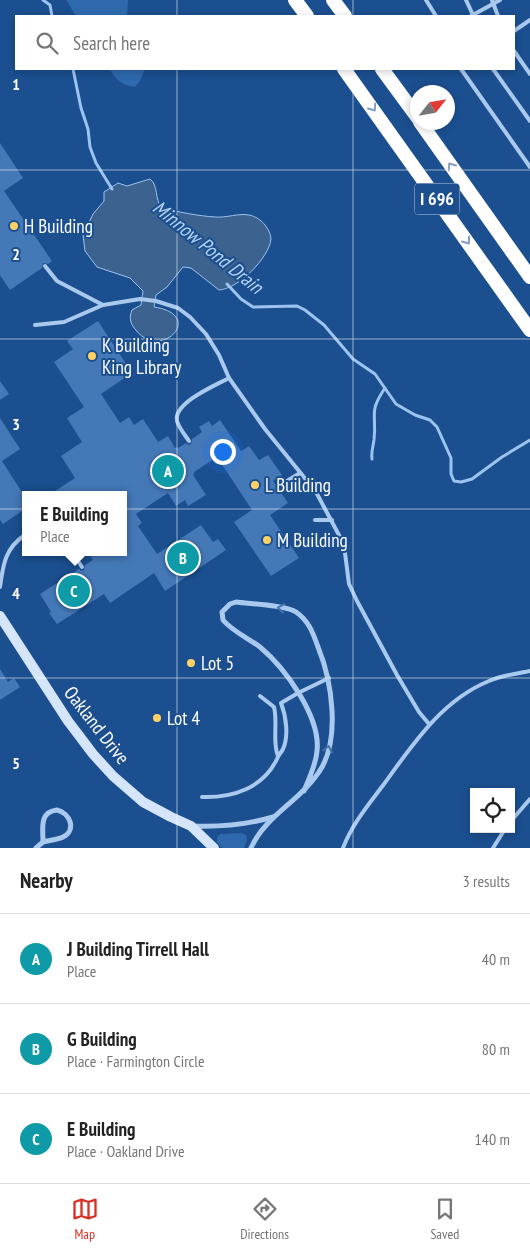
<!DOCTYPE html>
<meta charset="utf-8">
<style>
:root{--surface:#fff;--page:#f6f6f6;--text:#222;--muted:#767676;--line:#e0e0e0;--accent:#d93025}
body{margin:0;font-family:"PT Sans Narrow",sans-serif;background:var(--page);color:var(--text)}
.controls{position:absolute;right:15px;bottom:15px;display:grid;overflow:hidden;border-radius:0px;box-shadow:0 2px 8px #0003}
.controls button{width:45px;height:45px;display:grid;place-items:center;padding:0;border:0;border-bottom:1px solid var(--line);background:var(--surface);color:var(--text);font:25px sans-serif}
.compass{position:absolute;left:410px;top:85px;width:45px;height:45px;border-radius:50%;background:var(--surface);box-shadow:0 2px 8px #0003;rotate:59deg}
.you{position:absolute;left:222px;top:451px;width:18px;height:18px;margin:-12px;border:4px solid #fff;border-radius:50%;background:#1a73e8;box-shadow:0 0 0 8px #1a73e833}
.badge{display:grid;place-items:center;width:32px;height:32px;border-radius:50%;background:var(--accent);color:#fff;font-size:16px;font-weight:700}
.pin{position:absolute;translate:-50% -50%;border:2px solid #fff;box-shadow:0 1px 5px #0006}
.popup{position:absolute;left:22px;top:491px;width:105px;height:65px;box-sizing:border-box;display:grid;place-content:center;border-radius:0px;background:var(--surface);filter:drop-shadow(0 1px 4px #0005);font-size:16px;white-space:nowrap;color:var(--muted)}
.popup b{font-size:19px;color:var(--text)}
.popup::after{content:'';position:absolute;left:50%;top:100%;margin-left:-10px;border:10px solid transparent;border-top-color:var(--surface)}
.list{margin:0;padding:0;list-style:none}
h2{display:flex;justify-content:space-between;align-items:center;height:65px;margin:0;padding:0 20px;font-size:21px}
h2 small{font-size:16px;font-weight:400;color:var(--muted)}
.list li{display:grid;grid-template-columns:32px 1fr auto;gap:15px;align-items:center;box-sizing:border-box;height:90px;padding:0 20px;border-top:1px solid var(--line)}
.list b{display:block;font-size:19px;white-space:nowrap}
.list p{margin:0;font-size:16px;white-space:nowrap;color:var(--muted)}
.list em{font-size:16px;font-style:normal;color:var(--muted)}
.icon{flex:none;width:28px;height:28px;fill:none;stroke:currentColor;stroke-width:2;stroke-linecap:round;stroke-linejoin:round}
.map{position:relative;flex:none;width:530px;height:848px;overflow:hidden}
.search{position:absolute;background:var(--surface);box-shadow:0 2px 8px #0003;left:15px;right:15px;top:15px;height:55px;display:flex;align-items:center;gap:12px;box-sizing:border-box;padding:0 18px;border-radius:0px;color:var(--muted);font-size:19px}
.sheet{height:335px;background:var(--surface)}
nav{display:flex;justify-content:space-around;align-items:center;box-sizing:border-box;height:70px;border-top:1px solid var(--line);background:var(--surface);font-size:14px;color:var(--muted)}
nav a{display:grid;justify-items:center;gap:2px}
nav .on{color:var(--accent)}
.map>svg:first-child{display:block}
.green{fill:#2e69ad}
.water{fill:#3c6290;stroke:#9cc4f0}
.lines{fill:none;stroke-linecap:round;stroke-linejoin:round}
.stream{stroke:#9cc4f0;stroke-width:3}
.building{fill:#4478b7}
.lane{stroke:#a9c9ee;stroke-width:4}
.street{stroke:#a9c9ee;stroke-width:5}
.secondary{stroke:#d6e6fa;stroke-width:10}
.highway{stroke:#fff;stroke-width:14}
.oneway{stroke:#829ec1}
.oneway2{stroke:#4674ac}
.grid{fill:none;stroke:#fff;stroke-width:1;stroke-opacity:0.55}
.poi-dot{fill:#ffd166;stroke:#1b4f8f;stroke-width:2}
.labels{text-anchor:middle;stroke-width:4;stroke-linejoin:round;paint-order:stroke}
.shield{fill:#1b4f8f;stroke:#bbcadd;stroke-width:1}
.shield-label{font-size:18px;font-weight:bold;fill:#fff}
.poi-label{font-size:19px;fill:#fff;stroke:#1b4f8f;text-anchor:start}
.street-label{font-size:19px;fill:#fff;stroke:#1b4f8f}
.water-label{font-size:20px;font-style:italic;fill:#b5d3f5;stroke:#1b4f8f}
.grid-label{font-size:16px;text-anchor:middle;font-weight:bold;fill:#fff;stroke:#1b4f8f;stroke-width:4;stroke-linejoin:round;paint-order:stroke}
</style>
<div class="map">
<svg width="530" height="848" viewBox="0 0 530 848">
<rect width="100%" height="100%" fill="#1b4f8f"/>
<g class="green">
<path d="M66,0H128L127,16H76Z"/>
<path d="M109,69H145L140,81L135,87C122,86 116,79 109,69Z"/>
<path d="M241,833L246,835L247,840L244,848H222L217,842V837L220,834Z"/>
</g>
<path class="water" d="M150,179C159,186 154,199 162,208C178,212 199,216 215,217C226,218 239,213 249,215C255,216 261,220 265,225C268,229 271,234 271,239C269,258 238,289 219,290L191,268L183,267L167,287L156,295L154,307C207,315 160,363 135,329C130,323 129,317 132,310L141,305L143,291L130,278L97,267L85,251L83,235L93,214L104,201V192L118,183L127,186Z"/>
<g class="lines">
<g class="stream">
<path d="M43,0L50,5L52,16"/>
<path d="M73,69L81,108L88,129L90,147L96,163L112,189"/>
<path d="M227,284L241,299L253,307L297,306L305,310L324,325L353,359L375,374L396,404L415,415L430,420L437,427L451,458V474L454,481L461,482L472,479L502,457L530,440"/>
<path d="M372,459C371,452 373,447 374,440C377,414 368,413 385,388"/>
</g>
</g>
<g class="building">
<path d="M0,143L23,178L4,191L52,261L48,264L43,263L42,268L10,290L0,275Z"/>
<path d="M98,321L132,373L101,394L120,423L129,417L134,425L143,419L158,442L168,436L175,448L177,447L178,448L186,443L189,445L191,444L192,439L202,432L199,427L209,421L212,426L220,420L241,451L249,446L259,460L268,455L282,475L273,481L288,503L270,515L299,558L271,576L234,522L252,510L217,457L194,472V474L193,475L206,495L188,506L185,500L176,506L168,493L136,514L142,523L138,526L157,554L201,525L213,542L218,539L226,550L165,591L154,573L110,603L104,594L57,624L49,613L51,612L40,594L79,569L82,571L84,570L85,565L93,560L88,552H123V495H49L75,478L61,456L82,442L67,418L84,407L54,362L73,349L67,341Z"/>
<path d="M0,381L9,394L0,400Z"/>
<path d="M0,418L20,449L2,461L25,497V509L3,524L0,520Z"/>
<path d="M0,669L8,682L14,678L20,687L0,700Z"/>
</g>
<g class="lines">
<g class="lane">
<path d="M426,0L436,16"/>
<path d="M466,0L473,15"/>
<path d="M492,0L498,16"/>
<path d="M471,16L500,0"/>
<path d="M514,31L530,20"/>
<path d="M514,51L530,74"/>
<path d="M461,69L530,167"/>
<path d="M493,69L530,121"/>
<path d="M45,266L57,281L103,305"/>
<path d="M35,325L64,322L103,305L140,299L156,301L178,308L190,317L206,334L219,355L229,378L265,429L316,492L340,537L345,553L349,584L357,601L397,675L419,712L429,724"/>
<path d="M189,441C185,435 179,428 177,421C173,403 216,385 229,378"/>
<path d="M282,484L300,473"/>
<path d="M315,520H332"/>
<path d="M72,552L82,567"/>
<path d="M0,587C3,565 5,548 25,535"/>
<path d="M260,696L274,707C278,723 272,742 278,756"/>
<path d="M202,797C233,798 263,788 277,759C278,755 282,752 283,749C289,736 286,716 281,703L298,693L329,678"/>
<path d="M511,821L530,799"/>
<path d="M343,848C352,824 369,804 384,784C413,744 442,700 489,681C502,675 516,674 530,671"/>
<path d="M493,848L505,829"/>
</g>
<g class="street">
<path d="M57,810C70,813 77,830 63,837C57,840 49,840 43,842C43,828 39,812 57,810Z"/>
<path d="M193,826C221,827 246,825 273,817"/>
<path d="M36,848L43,842"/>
<path d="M251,848C265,816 300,801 319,772C341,740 332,681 318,647C313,633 309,621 296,612C286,605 250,604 236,602L230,604L222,612L223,620C232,631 248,638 260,647C285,668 321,717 317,751C316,765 309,778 304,791"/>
</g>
<path class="secondary" d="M0,616L68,721L93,754L113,776L143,802L171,817L191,826L214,848"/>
<g class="highway">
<path d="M295,0L307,16"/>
<path d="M333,0L345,16"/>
<path d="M344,69L530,330"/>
<path d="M382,69L418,118"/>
<path d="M420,122L530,277"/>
</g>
</g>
<defs><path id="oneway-chevron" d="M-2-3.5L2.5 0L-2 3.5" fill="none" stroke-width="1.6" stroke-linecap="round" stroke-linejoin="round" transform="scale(1.25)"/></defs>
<g class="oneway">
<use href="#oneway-chevron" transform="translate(373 108) rotate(55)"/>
<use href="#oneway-chevron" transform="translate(451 166) rotate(-125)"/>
<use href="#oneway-chevron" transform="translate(467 241) rotate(55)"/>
</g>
<g class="oneway2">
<use href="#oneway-chevron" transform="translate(281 608) rotate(-172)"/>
<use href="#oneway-chevron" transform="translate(328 749) rotate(-78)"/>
</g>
<path class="grid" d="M177,0V16M353,0V16M177,69V848M353,69V848M0,170H530M0,339H530M0,509H530M0,678H530"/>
<g class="poi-dot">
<circle cx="14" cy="226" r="5"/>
<circle cx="92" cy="356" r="5"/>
<circle cx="255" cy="485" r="5"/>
<circle cx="267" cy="540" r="5"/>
<circle cx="191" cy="663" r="5"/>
<circle cx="157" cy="718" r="5"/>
</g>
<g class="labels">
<rect class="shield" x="414.5" y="183.5" width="45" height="31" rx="4"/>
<g class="shield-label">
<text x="437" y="205">I 696</text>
</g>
<g class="poi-label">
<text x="24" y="233">H Building</text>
<text x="102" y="352">K Building<tspan x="102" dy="22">King Library</tspan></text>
<text x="265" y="492">L Building</text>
<text x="277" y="547">M Building</text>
<text x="201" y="670">Lot 5</text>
<text x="167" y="725">Lot 4</text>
</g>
<g class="street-label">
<text transform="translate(97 725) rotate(52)" y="7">Oakland Drive</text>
</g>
<g class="water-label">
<text transform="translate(208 247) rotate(39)" y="7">Minnow Pond Drain</text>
</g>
</g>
<g class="grid-label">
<text x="16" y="90">1</text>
<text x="16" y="260">2</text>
<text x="16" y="430">3</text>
<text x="16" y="599">4</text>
<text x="16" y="769">5</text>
</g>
</svg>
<div class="controls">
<button><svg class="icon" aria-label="locate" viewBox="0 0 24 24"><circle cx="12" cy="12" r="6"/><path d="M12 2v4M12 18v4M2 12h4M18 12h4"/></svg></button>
</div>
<svg class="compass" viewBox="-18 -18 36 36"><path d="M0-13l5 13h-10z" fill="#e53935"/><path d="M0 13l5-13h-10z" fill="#767676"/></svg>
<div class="you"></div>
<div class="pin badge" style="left:168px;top:471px;background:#0f9aa8">A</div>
<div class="pin badge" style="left:183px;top:558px;background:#0f9aa8">B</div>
<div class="pin badge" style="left:74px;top:591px;background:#0f9aa8">C</div>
<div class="popup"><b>E Building</b>Place</div>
<div class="search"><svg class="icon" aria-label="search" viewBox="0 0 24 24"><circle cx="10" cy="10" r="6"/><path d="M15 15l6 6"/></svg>Search here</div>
</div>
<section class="sheet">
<h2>Nearby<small>3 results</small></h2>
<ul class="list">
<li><span class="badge" style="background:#0f9aa8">A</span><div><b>J Building Tirrell Hall</b><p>Place</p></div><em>40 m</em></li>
<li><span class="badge" style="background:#0f9aa8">B</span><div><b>G Building</b><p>Place · Farmington Circle</p></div><em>80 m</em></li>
<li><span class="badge" style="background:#0f9aa8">C</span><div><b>E Building</b><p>Place · Oakland Drive</p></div><em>140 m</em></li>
</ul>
</section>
<nav>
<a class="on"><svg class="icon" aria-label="map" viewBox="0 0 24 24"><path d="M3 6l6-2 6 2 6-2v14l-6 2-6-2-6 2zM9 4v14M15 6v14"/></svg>Map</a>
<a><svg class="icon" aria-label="directions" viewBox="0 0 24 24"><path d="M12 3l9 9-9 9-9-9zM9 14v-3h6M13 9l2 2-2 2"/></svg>Directions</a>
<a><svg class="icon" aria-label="saved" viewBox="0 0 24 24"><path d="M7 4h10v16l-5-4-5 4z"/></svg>Saved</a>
</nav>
